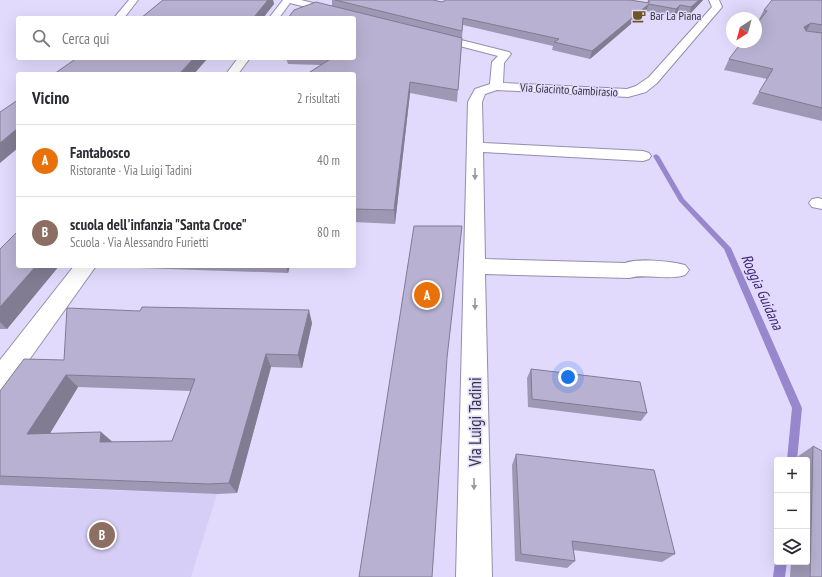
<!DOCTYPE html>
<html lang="it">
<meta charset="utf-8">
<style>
:root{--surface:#fff;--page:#f2f2f3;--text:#2b2b33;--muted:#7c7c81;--line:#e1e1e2;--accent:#0f766e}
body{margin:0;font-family:"PT Sans Narrow",sans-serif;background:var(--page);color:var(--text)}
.controls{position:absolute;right:12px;bottom:12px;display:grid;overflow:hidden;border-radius:4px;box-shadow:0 4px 16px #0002}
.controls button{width:36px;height:36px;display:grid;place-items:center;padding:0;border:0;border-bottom:1px solid var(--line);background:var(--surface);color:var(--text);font:20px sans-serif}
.compass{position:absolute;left:726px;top:12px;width:36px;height:36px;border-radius:50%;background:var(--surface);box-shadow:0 4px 16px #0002;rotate:216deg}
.you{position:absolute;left:568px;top:377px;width:14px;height:14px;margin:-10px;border:3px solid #fff;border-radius:50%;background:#1a73e8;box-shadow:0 0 0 6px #1a73e833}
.badge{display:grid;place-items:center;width:26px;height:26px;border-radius:50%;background:var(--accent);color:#fff;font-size:13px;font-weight:700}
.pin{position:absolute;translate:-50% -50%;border:2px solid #fff;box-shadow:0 1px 4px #0006}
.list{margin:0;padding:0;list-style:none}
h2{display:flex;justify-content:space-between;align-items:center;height:52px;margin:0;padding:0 16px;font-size:17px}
h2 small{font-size:13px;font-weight:400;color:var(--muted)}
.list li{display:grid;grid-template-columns:26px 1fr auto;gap:12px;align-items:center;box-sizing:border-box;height:72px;padding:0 16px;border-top:1px solid var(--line)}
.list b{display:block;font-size:15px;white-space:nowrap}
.list p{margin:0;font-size:13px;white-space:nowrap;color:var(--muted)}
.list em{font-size:13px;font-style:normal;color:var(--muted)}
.icon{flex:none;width:22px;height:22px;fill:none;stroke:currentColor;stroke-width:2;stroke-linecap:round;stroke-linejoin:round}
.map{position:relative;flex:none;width:822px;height:577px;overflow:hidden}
.search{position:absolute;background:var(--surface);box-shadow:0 4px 16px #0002;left:16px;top:16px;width:340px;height:44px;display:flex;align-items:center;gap:10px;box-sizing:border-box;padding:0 14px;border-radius:4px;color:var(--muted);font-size:15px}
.panel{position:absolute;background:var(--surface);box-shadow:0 4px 16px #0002;left:16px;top:72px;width:340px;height:196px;border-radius:4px}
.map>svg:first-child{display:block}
.built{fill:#d7cef7}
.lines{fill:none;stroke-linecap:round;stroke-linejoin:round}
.stream{fill:#9887cd;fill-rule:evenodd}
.minor-casing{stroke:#948ead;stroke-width:2}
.minor{fill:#fff;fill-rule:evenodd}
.wall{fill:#9e98b4;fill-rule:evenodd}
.shaded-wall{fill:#817c92}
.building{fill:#b8b1d1;stroke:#817c92;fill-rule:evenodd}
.oneway{fill:#9a99a0}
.labels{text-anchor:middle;stroke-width:3;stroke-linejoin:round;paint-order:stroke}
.far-poi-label{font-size:12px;fill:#363340;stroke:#e1dafc;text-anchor:start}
.far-street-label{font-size:12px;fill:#363340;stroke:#e1dafc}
.water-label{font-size:15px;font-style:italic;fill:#422578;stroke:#e1dafc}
.near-street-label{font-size:17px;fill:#363340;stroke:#e1dafc}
</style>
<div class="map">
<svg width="822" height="577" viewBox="0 0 822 577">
<rect width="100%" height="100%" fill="#e1dafc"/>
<path class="built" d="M0,485L50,488L217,494L191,577H0Z"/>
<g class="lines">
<g class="stream">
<path d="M656,154L659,156L684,199L731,248L802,408L797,460H787L792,408L724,249L679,201L653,156Z"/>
<path d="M777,557V562H787L785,577H773L775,562Z"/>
</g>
<g class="minor-casing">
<g id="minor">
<path d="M129,0H138L124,18H114Z"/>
<path d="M283,0H301L341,10L343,12L338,15L290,3L279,18H269Z"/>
<path d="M709,0H719L722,7L657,83L646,92L628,97L497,90L485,94L482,102L483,143L643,151L649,153L651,156L649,159L643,161L483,152L485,259L625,263C638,258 671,261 685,265L689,270L685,275C667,281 647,273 629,278L485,274L492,577H456L468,102L475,89L490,84L492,62L498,56L429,38L428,36L433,33L509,52L511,54L504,63L503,83L627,89L636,86L649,77L712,7Z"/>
<path d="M238,58H250L238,74H226Z"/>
<path d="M818,198L822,199V209L812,207L809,203L812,199Z"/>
<path d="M74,266H96L9,388L0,391V360Z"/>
</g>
</g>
<use href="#minor" class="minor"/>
</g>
<g class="wall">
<path d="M163,0H273L274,4L263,18H141Z"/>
<path d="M332,0H392L442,2L647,3L648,0H703L689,15L677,13L674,16L646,11L590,59L552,50L553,46L463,25L457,102L410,93L395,224L354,222V74H310V72L321,65L288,64L286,58H354L332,6Z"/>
<path d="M822,0V121L752,104L767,79L724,70L729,59L760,20L759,19L764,10Z"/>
<path d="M0,249L18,266H59L7,329H0Z"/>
<path d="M109,266H290L288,273L110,267Z"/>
<path d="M312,323L302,368L271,367L237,493L217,494L0,485V391L64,360ZM78,387L191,391L172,441L112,442L50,433Z"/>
<path d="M531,369L647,413L641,421L528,407L527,378Z"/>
<path d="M813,446L822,577H790L791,562H807V460H797V457Z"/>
<path d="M516,454L675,554L662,562L573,550L575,561L567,568L515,561L512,465Z"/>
</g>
<g class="shaded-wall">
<path d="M268,0H273L274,4L263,18H254V17Z"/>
<path d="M699,0H703L689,15L691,7Z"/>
<path d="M649,4L646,11L590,59L592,51Z"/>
<path d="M680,5L677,13L674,16L676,9Z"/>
<path d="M811,23L805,33L804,27Z"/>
<path d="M194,58H208L194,74H179Z"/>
<path d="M410,82V93L395,224L394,210Z"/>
<path d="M18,128V148L0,163V143Z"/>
<path d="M36,266H59L7,329L0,322V307Z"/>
<path d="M286,266H290L288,273Z"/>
<path d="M309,310L312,323L302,368L298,355Z"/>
<path d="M266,354L271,367L237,493L229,483Z"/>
<path d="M66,375L78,387L43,445L27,434Z"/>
<path d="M101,432L114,443L100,442Z"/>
</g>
<g class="building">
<path d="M163,0H268L254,17H234L232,18H141Z"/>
<path d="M335,0H433L442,2L446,0H630L649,3V0H699L691,7L680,5L676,9L649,4L592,51L554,42L559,39L463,18L462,31Z"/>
<path d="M772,0H822V25L811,23L804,27L806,31L822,33V108L759,92L773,69L729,59L742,42H756V25L767,11L764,10Z"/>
<path d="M316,2L462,38L458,90L410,82L394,210L354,209V74H318L310,72L332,58H354V18H288L294,10Z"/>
<path d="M77,58H194L179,74H54Z"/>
<path d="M18,100V128L0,143V112Z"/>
<path d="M414,226H462L447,358L432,577H359Z"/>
<path d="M18,231V266H36L0,307V249Z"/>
<path d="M142,307L309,310L298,355L266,354L229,483L209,484L0,476V391L24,359L64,360L67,308L140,311ZM66,375L195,379L172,441L100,442L101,432L27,434Z"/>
<path d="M531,369L640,382L647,413L532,399Z"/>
<path d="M813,446L822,451V577H810Z"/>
<path d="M516,454L654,470L675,554L572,541L575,561L521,554Z"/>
</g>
<defs><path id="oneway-solid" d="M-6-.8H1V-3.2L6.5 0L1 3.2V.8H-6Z"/></defs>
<g class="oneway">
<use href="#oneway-solid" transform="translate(475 174) rotate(90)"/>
<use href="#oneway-solid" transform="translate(475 304) rotate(90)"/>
<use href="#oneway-solid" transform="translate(474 484) rotate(90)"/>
</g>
<defs>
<g id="cafe-bare" transform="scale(1.08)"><path d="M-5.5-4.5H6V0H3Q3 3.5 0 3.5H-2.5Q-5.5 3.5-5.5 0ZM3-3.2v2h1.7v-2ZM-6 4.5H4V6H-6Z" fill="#6d5726" stroke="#e1dafc" stroke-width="2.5" paint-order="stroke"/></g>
</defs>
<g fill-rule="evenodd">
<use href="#cafe-bare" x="639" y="16"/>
</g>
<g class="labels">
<g class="far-poi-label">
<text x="650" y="20">Bar La Piana</text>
</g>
<g class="far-street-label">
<text transform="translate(569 90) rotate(3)" y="4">Via Giacinto Gambirasio</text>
</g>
<g class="water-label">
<text transform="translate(762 292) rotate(66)" y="5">Roggia Guidana</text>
</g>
<g class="near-street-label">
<text transform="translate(475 422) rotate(-90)" y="6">Via Luigi Tadini</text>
</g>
</g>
</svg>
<div class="controls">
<button>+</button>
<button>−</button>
<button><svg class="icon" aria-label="layers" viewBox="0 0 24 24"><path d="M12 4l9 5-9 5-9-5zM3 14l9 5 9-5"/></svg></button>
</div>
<svg class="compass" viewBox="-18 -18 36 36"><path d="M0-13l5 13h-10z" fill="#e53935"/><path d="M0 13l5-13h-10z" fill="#7c7c81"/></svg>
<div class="you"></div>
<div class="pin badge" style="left:427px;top:295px;background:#e8710a">A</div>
<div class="pin badge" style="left:102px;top:535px;background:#8d6e63">B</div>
<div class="search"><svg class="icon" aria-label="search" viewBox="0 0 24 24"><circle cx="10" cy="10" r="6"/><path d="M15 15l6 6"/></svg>Cerca qui</div>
<section class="panel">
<h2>Vicino<small>2 risultati</small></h2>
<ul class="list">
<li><span class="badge" style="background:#e8710a">A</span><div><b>Fantabosco</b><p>Ristorante · Via Luigi Tadini</p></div><em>40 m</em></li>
<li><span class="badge" style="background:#8d6e63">B</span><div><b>scuola dell'infanzia &quot;Santa Croce&quot;</b><p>Scuola · Via Alessandro Furietti</p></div><em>80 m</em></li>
</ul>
</section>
</div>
